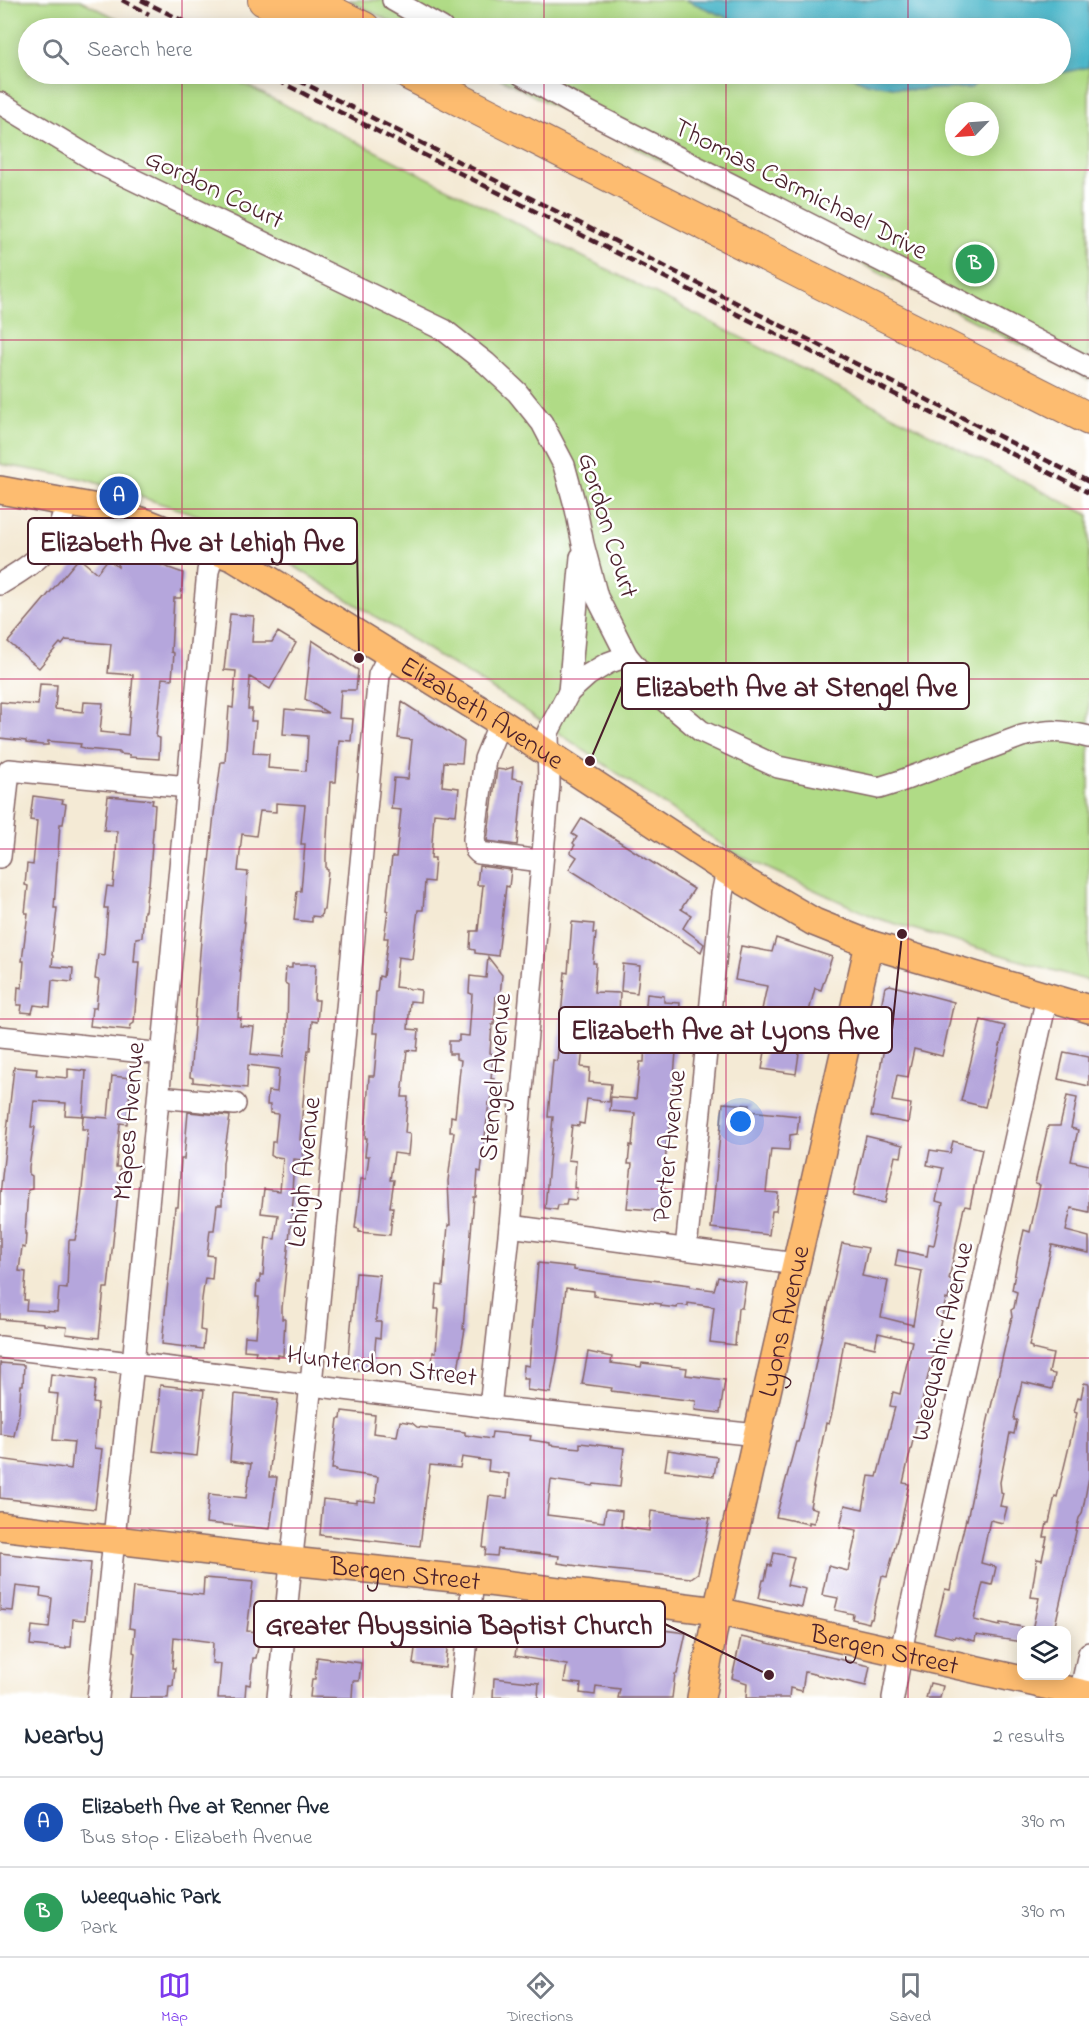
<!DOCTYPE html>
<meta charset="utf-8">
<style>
:root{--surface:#fff;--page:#f6f6f7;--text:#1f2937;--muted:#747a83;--line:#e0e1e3;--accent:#7c3aed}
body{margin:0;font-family:"Indie Flower",sans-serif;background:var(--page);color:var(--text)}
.controls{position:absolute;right:18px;bottom:18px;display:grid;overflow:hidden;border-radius:12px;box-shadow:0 3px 15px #0003}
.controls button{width:54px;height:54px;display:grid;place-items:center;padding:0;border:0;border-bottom:2px solid var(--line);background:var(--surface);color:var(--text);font:30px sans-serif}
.compass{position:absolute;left:945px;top:102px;width:54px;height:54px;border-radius:50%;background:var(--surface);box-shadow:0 3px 15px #0003;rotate:245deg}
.you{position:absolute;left:741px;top:1122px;width:21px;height:21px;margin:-15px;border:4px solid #fff;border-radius:50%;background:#1a73e8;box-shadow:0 0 0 9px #1a73e833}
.badge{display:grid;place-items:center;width:39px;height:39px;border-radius:50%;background:var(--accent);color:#fff;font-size:20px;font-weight:700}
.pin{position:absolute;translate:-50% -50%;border:3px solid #fff;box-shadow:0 2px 6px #0006}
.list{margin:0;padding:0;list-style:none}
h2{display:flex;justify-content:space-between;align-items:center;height:78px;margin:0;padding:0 24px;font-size:26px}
h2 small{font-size:20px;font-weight:400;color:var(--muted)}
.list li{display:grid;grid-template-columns:39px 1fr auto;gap:18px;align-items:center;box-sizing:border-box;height:90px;padding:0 24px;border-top:2px solid var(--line)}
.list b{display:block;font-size:22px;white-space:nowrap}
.list p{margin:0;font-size:20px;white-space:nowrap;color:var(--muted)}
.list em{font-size:20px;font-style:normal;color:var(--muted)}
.icon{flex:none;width:33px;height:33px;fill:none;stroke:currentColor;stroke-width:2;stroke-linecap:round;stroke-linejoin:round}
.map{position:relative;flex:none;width:1089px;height:1698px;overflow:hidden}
.search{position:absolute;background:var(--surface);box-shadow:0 3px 15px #0003;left:18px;right:18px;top:18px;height:66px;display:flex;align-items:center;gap:15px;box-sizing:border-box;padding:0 21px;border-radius:33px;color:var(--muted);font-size:22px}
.sheet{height:258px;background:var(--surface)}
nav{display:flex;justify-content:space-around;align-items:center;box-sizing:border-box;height:84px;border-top:2px solid var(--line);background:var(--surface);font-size:16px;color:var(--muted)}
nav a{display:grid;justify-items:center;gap:3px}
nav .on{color:var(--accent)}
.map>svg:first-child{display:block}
.green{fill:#b0db86;stroke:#7d7d58;stroke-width:1.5;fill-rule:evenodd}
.water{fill:#4db7ca;stroke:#4c6b7a;stroke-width:1.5}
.building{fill:#b5a6dc}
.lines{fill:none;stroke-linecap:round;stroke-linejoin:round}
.minor-casing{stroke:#866666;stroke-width:24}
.major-casing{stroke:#866666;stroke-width:30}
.highway-casing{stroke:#866666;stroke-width:34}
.minor{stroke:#fff;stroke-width:21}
.major{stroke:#fdbc6f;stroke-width:27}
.highway{stroke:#fdbc6f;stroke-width:32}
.rail{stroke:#4a1f2b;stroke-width:4.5;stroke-dasharray:9 4.5;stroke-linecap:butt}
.grid{fill:none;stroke:#c2185b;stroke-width:1.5;stroke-opacity:0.55}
.labels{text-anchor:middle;stroke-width:5;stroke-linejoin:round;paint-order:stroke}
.street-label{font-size:27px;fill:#4a1f2b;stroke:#fff}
.leader{fill:none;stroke:#4a1f2b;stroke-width:2}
.callout-dot{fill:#4a1f2b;stroke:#fff;stroke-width:2}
.callout{fill:#fff;stroke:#4a1f2b;stroke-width:2}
.callout-label{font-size:28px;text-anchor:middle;font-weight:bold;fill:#4a1f2b}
</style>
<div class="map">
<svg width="1089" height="1698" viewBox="0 0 1089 1698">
<rect width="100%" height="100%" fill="#fff"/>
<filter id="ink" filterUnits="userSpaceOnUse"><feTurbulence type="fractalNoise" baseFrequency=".0167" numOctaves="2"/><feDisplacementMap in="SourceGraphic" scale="12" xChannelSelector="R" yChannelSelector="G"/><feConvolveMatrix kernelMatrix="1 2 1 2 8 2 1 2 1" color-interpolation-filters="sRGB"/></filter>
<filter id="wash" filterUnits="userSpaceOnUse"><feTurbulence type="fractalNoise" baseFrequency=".008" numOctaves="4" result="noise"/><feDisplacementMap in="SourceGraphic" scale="24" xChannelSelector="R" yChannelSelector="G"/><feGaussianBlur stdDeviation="1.35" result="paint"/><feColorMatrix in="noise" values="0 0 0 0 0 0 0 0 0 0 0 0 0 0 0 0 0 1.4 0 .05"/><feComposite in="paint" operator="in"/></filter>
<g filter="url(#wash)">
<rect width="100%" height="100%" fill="#f4ead5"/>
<g class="green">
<path d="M0,0H80L136,28H28V74H224L1089,515V981L876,918L736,854L513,702L239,532L216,521L84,479L0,464Z"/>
<path d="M348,0H1089V380L491,74H1060V28H403ZM954,111H990V147H954Z"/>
</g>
<g class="water">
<path d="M686,0H1089V67L1061,73L1060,28H751Z"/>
<path d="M846,74H987L971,88L912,90L867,83Z"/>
<path d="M1007,74H1058L1017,81Z"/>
</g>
<g id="blocks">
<g class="building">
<path d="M119,550L183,573L181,598H174L171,652L174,653L172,679L162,678L156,737L160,738L159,759L129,757L130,755L119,754V752L85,749V748L80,747L81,744L48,741V745H42L26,743V741L0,738V702L38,705L40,684L57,685L55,709L83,712L84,702L103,703L100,732L128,735L133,675L108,673L111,644L66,640L62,645L60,643L39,668L8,642L79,558L97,573L108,559L118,567Z"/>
<path d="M230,614L254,616L252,642H272L278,632L296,643L270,689L250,677L248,709H252L251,721H256L253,753L269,754L268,768L306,771L308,736L283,734L285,709L328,713L305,699L312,640L358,670L356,690H341L339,718L353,719L351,741L339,740L336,782H330L326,856V869L328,870L324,910H322L321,917L312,916V922L294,920L297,891H301L305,844H301L305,805L276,803V812L260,811L256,836L242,834L238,871L248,872L244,922H245L240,971H241L238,1018H241L240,1026L254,1027L251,1054L283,1057L287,1032L288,985L285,983L286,968H292V964H316L314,1000H319L317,1022L312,1021L310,1050H308L306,1067L300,1140L304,1141L303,1160L294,1159L292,1192H294L282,1308V1319H285L283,1356L278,1355V1357L255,1355L256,1351L244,1350L245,1336L256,1337L259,1297H256L257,1282H260V1275H263L266,1238L275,1239L278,1215L261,1213L264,1189L280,1191L283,1158L271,1156L272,1142H275L278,1114L270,1113V1105H267L268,1091L277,1092L279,1069L248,1065L247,1088L193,1082V1078L190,1077L201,940L214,814L221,762H225L229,707L233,708L236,671L224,670Z"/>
<path d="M402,702L464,742L462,763L444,762L442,786L459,788L456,815L434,813L431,858H435L433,882L425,881L423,910H418L412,959L398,957L395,987L421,990L420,1002L410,1001L408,1029L419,1030L417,1051L407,1050L402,1097H408L405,1133L410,1134L408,1155L394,1153L390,1180H394L390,1207H393L390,1235L359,1232V1229L355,1228L361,1179H366L369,1156H365L367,1138H365L369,1076H374L378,1033H373L376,992H377L379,976L383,977L388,938H384L388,911L386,910L388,890L392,857H396L401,810L391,809L394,778L408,779L412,740L398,738Z"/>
<path d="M513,767L512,778L523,780L517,845L487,841L497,769L504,770Z"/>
<path d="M33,796L63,800L62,803L66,804L63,824H60L54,908H57L52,955L53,956L52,966L73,968L72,982L52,980L50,1007L34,1005L32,1013L21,1012L22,1005H17L18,987L22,988L24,961H22L28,913H25L28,886L25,885L27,864L33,865L37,821L30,820Z"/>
<path d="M108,796L153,800L152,804L155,805L149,885H148L145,911H144L142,937L136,938L134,962H139L134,1023L131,1025L130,1030L90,1026L92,1008H96L99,980L95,979L98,954L104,955L108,908H104L107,886L113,887L116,857L117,831L104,830Z"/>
<path d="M582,818L694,889L681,909L691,915L683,928L704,944L701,952L569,869L577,857L570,852L575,845L573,843L577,837L572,834Z"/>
<path d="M479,866L511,870L509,887L506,886L498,956L475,953V950L470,949L471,931H478L483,885H477Z"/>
<path d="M572,922L594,924L593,933H596L593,963H596L594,992L620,993L619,1013L589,1011L588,1022H586L581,1067L590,1068L589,1082L611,1084L609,1102L587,1099L584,1124L579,1123V1126L572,1125L568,1160L576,1161L574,1188H577L576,1200L567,1199L566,1205H558L557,1210L545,1208L553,1117H548L553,1060L557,1061L565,972L568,973Z"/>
<path d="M776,938L832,957L821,990L815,988L800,1047L796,1074L762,1069L767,1040L756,1038L767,986L735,980L741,946L772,952Z"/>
<path d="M488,957L502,975L500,996H496L494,1025H492L490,1053L493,1054L491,1079H494L491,1102H489L481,1172L478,1171L476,1197H474L463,1329H465L457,1376L455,1378L431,1376L433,1352H436L439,1309H435L437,1285L443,1286L448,1225H450L448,1181L454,1132H450L451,1116L455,1117L461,1060L456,1059V1054H449V1041H459V1035L469,1036L472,994L469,993L470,976L486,978Z"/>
<path d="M623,964L640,966L637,993L621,991Z"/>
<path d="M890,985L954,1002L942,1056L914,1049L908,1077L897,1075L892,1101L911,1104L908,1123L871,1116L885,1043L874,1040L885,987Z"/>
<path d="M647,994L664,996V1002L680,1003L672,1101L669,1133L667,1132L663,1211L627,1208L632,1164H628L630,1145L632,1146L635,1113L610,1111L611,1097L636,1099L640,1062H644L645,1039H643Z"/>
<path d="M981,1020L1005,1026L985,1107L961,1101Z"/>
<path d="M1064,1052L1089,1057V1086L1058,1079Z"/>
<path d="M14,1067L37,1069L36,1075L68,1078V1069L86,1071L83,1116L65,1115L66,1103L34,1101L31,1127H35L29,1167V1174L32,1176V1189L28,1190L25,1234H26L25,1248L22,1247L19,1271L26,1272L24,1300H27L26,1310L57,1312L59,1288L67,1289L69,1240H75L79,1218L88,1129H82L83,1116L108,1118L112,1076L131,1078L127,1124L120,1123L116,1167H120L118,1195L108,1288H104L99,1338L66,1334L67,1327L44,1325V1323L0,1319V1195Z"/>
<path d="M1067,1096L1077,1098L1071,1128L1078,1130L1071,1161L1089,1165V1212L1071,1208L1066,1231L1089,1237V1253L1052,1245L1029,1346L1032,1347V1349L1053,1354L1049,1373L1055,1374L1052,1389L1022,1382L1015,1413L1014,1420H1017L1014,1434L1010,1433L1000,1482L1001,1492L1003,1493L1000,1506L1007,1507L1003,1523L990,1520L981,1563L996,1567L992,1585L983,1583L974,1620L1000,1626V1623L1022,1627V1642L976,1635L975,1641L955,1636L954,1638L934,1633L945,1589L950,1590L958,1552L966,1519L967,1520L984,1437L1010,1325L1012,1317L1011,1310L1014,1308L1017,1292L1012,1290L1018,1257L1024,1230L1030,1232L1040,1185L1035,1184L1048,1126H1060Z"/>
<path d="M723,1103L750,1105L749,1111L799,1116L797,1134L790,1135L789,1150L771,1149L766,1192L778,1193L776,1211H772L769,1235L711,1228Z"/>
<path d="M188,1112L230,1116L223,1163L222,1205H217L214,1230H210L207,1255L214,1256L212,1279L205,1278L202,1299L200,1330L205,1331L203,1349L162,1344L175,1207H178L181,1159H184Z"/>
<path d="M866,1136L903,1145L901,1157L895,1156L885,1203L853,1196Z"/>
<path d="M953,1141L982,1149L970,1207L965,1206L964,1207L949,1279H953L948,1300L946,1299L903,1483L909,1484L901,1524L887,1577L882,1576L872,1619H870L869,1623L852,1619L853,1614L835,1610L838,1598L822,1595L828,1566L848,1571L857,1530L840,1527L845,1505L863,1509L869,1476L877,1477L895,1407L890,1406L893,1392L900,1394L912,1341L878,1333L875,1348L844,1341L833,1409L829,1424L826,1423L813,1487H814L810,1507L817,1509L814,1523L809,1522V1524L776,1517L796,1442H798L801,1431L842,1243L868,1248L862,1276L888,1281L881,1317L913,1325L922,1271L895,1266L898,1250L927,1256L929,1244L934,1245L943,1203L936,1201L943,1168L927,1165L930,1150L950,1153Z"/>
<path d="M538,1263L574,1267V1270L690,1285V1287L714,1290L718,1277L746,1282L742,1308H738L735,1345L710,1342L714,1307L688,1303V1306L678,1305L677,1308L661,1306V1304L594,1296V1291L566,1288L559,1348L551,1393L527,1390L528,1379H523L524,1365L529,1366Z"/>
<path d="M356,1273L380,1275L376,1315V1322H381L380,1338L376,1337L373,1371L347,1369Z"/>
<path d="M588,1352L612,1357L611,1363L641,1367L642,1363L687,1368L686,1375L725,1380L720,1413L695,1410L696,1401L611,1391L612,1388L582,1384Z"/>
<path d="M0,1363L24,1365L23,1385H21L19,1412L14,1436L0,1434Z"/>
<path d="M51,1374L96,1380L93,1403L98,1404L94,1448L102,1449L95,1509L0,1498V1459L71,1469L74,1442L53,1440L58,1394L49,1393Z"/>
<path d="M1084,1383L1089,1384V1477L1082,1514L1079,1518L1054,1630H1032L1039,1598L1031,1597L1037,1559L1042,1560L1047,1537H1044L1047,1523H1049L1055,1496L1057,1497L1077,1413L1074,1412L1078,1397L1081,1398Z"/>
<path d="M160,1385L204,1390L197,1456L153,1451L160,1399H159Z"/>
<path d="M235,1394L274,1398L273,1400H278L269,1477H277L270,1529L206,1523L209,1494L246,1498L251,1464L230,1461Z"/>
<path d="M342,1411L375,1415L373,1433L397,1436L400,1421L412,1423L417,1427L465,1432V1435L491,1439L492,1432L531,1436L530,1440L550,1443V1445L580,1448V1443L624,1448L620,1487L594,1484L593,1486L551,1480L547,1515L604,1522L606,1509L622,1511L621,1527L649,1531L651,1511L710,1518L698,1573L691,1578L592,1568L558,1563L559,1556L498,1549L497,1556L485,1555L486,1548H483L489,1496L507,1498L509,1474L488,1471L489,1461L462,1457L460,1468L430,1465L420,1546L320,1535L323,1499L357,1503V1500L375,1502L378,1477L335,1471L336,1469H332L338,1419H341Z"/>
<path d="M668,1450L717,1457L714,1476L665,1470Z"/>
<path d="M0,1553L91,1563L85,1620L73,1619L71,1647H66V1649L30,1645L32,1626L49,1628L52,1598L40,1596L41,1589L16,1586L13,1611L0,1610Z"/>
<path d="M774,1553L794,1557L787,1585L806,1589L802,1607L759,1598L763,1580H765L768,1565L771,1566Z"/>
<path d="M204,1578L253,1582L247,1631L261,1632L256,1658H253L250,1685L246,1684L245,1698H218L221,1664L212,1663L213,1642L174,1637L172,1668H175L173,1686H169L168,1698H130L135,1653L133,1652L135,1629L129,1628L133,1587L203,1595Z"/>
<path d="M416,1601L452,1606L445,1668L413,1664L416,1641H412Z"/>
<path d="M521,1612L686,1633L677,1674H675L672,1698H618L620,1689L596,1686L595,1695L580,1693L581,1684L564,1682L567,1665L515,1656Z"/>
<path d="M741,1637L870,1666L866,1686L805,1672L802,1691L790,1688L789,1698H746L747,1683L732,1678Z"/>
<path d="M317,1657L361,1663L359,1681H353L352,1698L310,1697L312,1679H315Z"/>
<path d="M494,1678L539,1683L538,1698L493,1697Z"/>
<path d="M930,1683L943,1686L940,1698H926Z"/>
</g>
</g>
</g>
<g filter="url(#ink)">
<use href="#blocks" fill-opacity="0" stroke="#866666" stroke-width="1.5"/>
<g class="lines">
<g class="minor-casing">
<g id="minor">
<path d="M393,0L442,28"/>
<path d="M521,74L573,104L962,302L1089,368"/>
<path d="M0,103L101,164L444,330L486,363L517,392L542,423L564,465L576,509L583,544L597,597L627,656L664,700L701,731L778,767L879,788L898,782L1022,736C1050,730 1061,730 1089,737"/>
<path d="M0,584C18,573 39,561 52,542C59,531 63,515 67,502"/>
<path d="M569,692L581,557"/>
<path d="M500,722L485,759L474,839L476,850L479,853L541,861"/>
<path d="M0,857L9,770L188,787"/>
<path d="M0,1037L163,1054"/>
<path d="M159,1097L235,1104"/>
<path d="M510,1226L796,1264"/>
<path d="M686,1249L722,894L727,871"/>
<path d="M0,1347L490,1407L757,1435"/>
<path d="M490,1407L510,1226L549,785L548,732L569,692L588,675L608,663L627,656"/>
<path d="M98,1698L116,1519L133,1364L208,571L215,549"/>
<path d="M278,1698L289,1583L311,1384L379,675L390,653"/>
<path d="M461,1698L473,1580"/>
<path d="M893,1698L904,1637L1047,997"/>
<path d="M1079,1698L1089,1653"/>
</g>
</g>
<g class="major-casing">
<g id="major">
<path id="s1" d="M0,490L103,509L147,523L234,558L500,722L727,871L814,922L869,944L1089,1009"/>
<path id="s2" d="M0,1526L291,1561L473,1580L717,1611L1089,1695"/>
<path id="s3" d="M701,1698L717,1611L869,944"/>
</g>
</g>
<g class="highway-casing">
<g id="highway">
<path d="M264,0L321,28"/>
<path d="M308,0L364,28"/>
<path d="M409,74L1089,419"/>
</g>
</g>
<use href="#minor" class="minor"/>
<use href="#major" class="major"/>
<use href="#highway" class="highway"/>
<g class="rail">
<path d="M122,0L149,14"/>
<path d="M141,0L197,28"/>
<path d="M265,74L1089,493"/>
<path d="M286,74L1089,482"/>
</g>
</g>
</g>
<path class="grid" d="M182,0V28M363,0V28M544,0V28M726,0V28M908,0V28M182,74V1698M363,74V1698M544,74V1698M726,74V1698M908,74V1698M0,170H1089M0,340H1089M0,509H1089M0,679H1089M0,849H1089M0,1019H1089M0,1189H1089M0,1358H1089M0,1528H1089"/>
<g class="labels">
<g class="street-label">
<text transform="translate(215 188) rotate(26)" y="9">Gordon Court</text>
<text transform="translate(801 188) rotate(27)" y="9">Thomas Carmichael Drive</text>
<text transform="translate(609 525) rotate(73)" y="9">Gordon Court</text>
<text dy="9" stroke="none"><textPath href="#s1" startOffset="537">Elizabeth Avenue</textPath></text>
<text transform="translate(494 1077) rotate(-85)" y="9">Stengel Avenue</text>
<text transform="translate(128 1121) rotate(-85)" y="9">Mapes Avenue</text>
<text transform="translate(668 1146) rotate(-84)" y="9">Porter Avenue</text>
<text transform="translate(303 1172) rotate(-84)" y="9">Lehigh Avenue</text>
<text dy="9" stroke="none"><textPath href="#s3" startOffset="386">Lyons Avenue</textPath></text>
<text transform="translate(941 1341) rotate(-77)" y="9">Weequahic Avenue</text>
<text transform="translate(382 1365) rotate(7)" y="9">Hunterdon Street</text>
<text dy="9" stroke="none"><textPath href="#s2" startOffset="408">Bergen Street</textPath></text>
<text dy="9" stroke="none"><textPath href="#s2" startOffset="894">Bergen Street</textPath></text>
</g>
</g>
<path class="leader" d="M359 658L357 541M590 761L622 686M902 934L892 1030M769 1675L665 1624"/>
<g class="callout-dot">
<circle cx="359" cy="658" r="6"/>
<circle cx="590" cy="761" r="6"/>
<circle cx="902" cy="934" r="6"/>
<circle cx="769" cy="1675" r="6"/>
</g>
<g class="callout">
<rect x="28" y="518" width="329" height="46" rx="6"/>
<rect x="622" y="663" width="347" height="46" rx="6"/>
<rect x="559" y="1007" width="333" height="46" rx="6"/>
<rect x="254" y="1601" width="411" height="46" rx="6"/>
</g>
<g class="callout-label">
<text x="192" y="551">Elizabeth Ave at Lehigh Ave</text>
<text x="796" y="696">Elizabeth Ave at Stengel Ave</text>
<text x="725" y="1039">Elizabeth Ave at Lyons Ave</text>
<text x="459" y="1634">Greater Abyssinia Baptist Church</text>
</g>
</svg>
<div class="controls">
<button><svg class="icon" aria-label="layers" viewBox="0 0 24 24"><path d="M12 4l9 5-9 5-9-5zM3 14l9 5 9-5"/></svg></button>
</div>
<svg class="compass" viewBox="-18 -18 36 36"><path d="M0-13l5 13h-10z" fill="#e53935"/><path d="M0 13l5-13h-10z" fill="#747a83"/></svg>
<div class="you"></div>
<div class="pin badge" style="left:119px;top:496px;background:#1a4fb4">A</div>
<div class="pin badge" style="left:975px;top:264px;background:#2e9e5b">B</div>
<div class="search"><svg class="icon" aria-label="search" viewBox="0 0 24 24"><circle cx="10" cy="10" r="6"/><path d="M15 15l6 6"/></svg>Search here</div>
</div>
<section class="sheet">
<h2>Nearby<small>2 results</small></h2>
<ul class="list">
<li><span class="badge" style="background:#1a4fb4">A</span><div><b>Elizabeth Ave at Renner Ave</b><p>Bus stop · Elizabeth Avenue</p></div><em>390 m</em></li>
<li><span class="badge" style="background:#2e9e5b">B</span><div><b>Weequahic Park</b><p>Park</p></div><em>390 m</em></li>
</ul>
</section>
<nav>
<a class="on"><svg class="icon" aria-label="map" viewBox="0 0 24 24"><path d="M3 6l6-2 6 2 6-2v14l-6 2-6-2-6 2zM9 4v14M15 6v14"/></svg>Map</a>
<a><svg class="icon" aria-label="directions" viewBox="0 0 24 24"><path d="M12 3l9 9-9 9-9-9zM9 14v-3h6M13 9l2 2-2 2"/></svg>Directions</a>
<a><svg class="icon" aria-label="saved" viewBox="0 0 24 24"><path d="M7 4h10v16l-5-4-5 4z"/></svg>Saved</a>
</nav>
